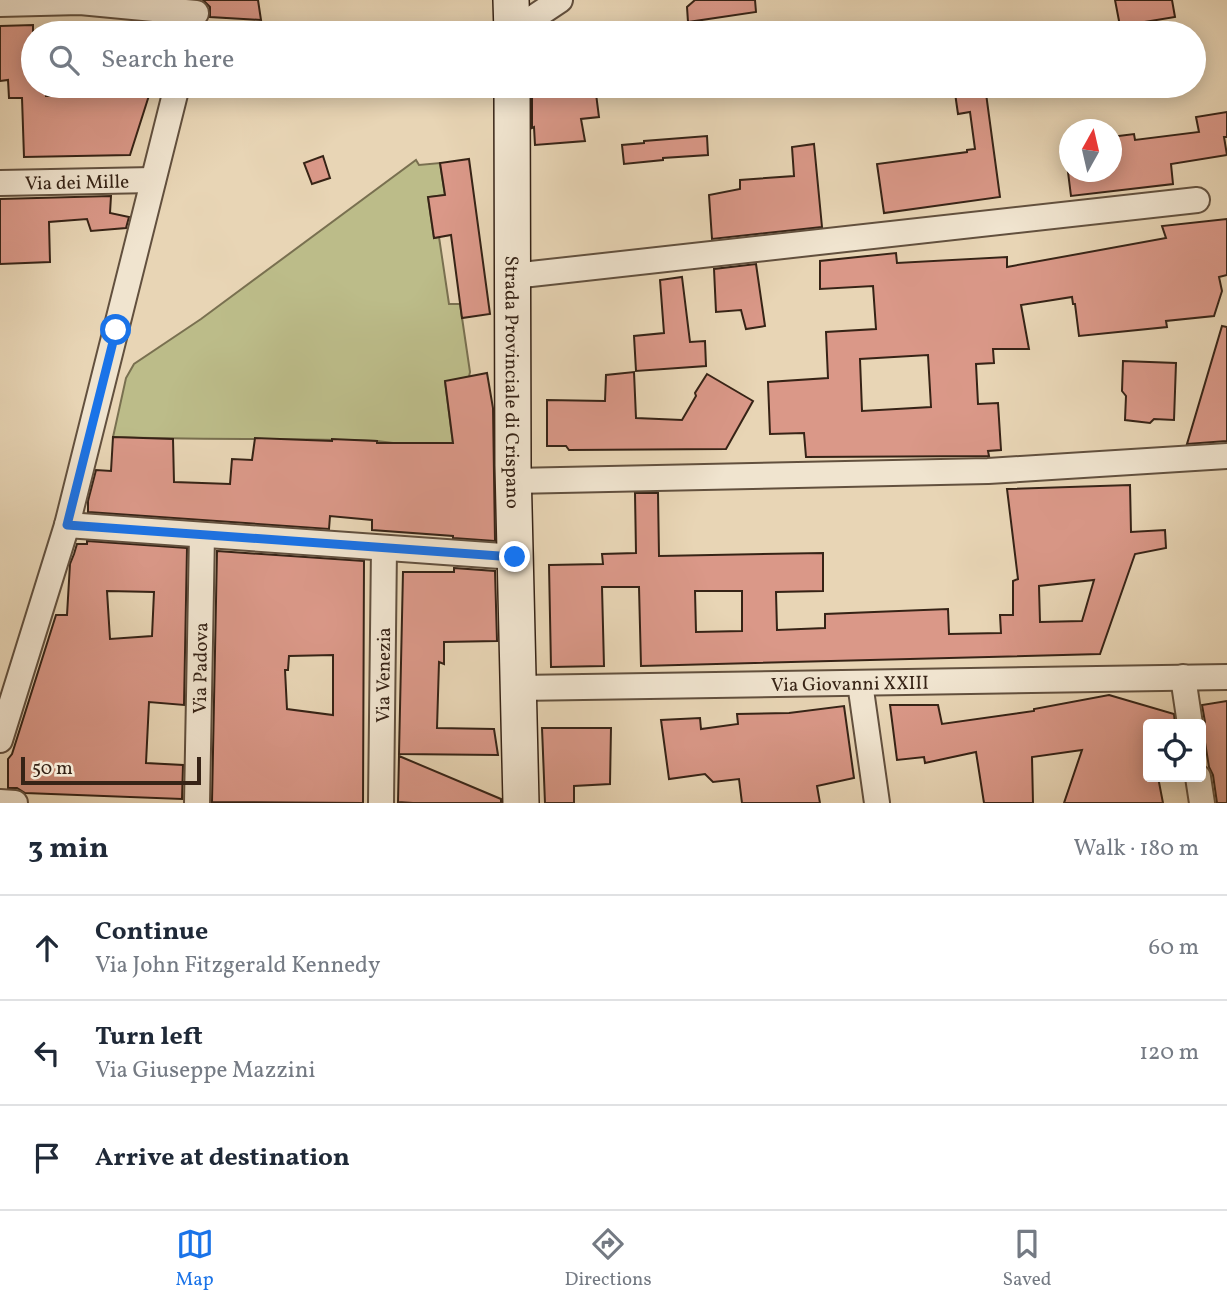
<!DOCTYPE html>
<meta charset="utf-8">
<style>
:root{--surface:#fff;--page:#f2f2f3;--text:#1f2937;--muted:#747a83;--line:#e0e1e3;--accent:#1a73e8}
body{margin:0;font-family:Vollkorn,serif;background:var(--page);color:var(--text)}
.controls{position:absolute;right:21px;bottom:21px;display:grid;overflow:hidden;border-radius:7px;box-shadow:0 4px 18px #0003}
.controls button{width:63px;height:63px;display:grid;place-items:center;padding:0;border:0;border-bottom:2px solid var(--line);background:var(--surface);color:var(--text);font:35px sans-serif}
.compass{position:absolute;left:1059px;top:119px;width:63px;height:63px;border-radius:50%;background:var(--surface);box-shadow:0 4px 18px #0003;rotate:8deg}
.scale{position:absolute;left:21px;bottom:18px;width:180px;box-sizing:border-box;padding-left:7px;border:4px solid #362316;border-top:0;font-size:19px;line-height:24px;white-space:nowrap;color:#362316;-webkit-text-stroke:5px #f0e4cf;paint-order:stroke}
.stop{position:absolute;width:21px;height:21px;margin:-16px;border:5px solid #1a73e8;border-radius:50%;background:#fff}
.stop.end{background:#1a73e8;border-color:#fff;box-shadow:0 2px 7px #0008}
.list{margin:0;padding:0;list-style:none}
h2{display:flex;justify-content:space-between;align-items:center;height:91px;margin:0;padding:0 28px;font-size:30px}
h2 small{font-size:23px;font-weight:400;color:var(--muted)}
.list li{display:grid;grid-template-columns:46px 1fr auto;gap:21px;align-items:center;box-sizing:border-box;height:105px;padding:0 28px;border-top:2px solid var(--line)}
.list b{display:block;font-size:26px;white-space:nowrap}
.list p{margin:0;font-size:23px;white-space:nowrap;color:var(--muted)}
.list em{font-size:23px;font-style:normal;color:var(--muted)}
.icon{flex:none;width:38px;height:38px;fill:none;stroke:currentColor;stroke-width:2;stroke-linecap:round;stroke-linejoin:round}
.map{position:relative;flex:none;width:1227px;height:803px;overflow:hidden}
.search{position:absolute;background:var(--surface);box-shadow:0 4px 18px #0003;left:21px;right:21px;top:21px;height:77px;display:flex;align-items:center;gap:18px;box-sizing:border-box;padding:0 24px;border-radius:38px;color:var(--muted);font-size:26px}
.sheet{height:406px;background:var(--surface)}
nav{display:flex;justify-content:space-around;align-items:center;box-sizing:border-box;height:98px;border-top:2px solid var(--line);background:var(--surface);font-size:19px;color:var(--muted)}
nav a{display:grid;justify-items:center;gap:4px}
nav .on{color:var(--accent)}
.map>svg:first-child{display:block}
.green{fill:#bcbc89;stroke:#797050;stroke-width:2}
.building{fill:#da9888;stroke:#362316;stroke-width:2;fill-rule:evenodd}
.lines{fill:none;stroke-linecap:round;stroke-linejoin:round}
.street-casing{stroke:#62503e;stroke-width:28}
.secondary-casing{stroke:#362316;stroke-width:38}
.street{stroke:#f0e4cf;stroke-width:24}
.secondary{stroke:#f0e4cf;stroke-width:35}
.route{stroke:#1a73e8;stroke-width:9}
.labels{text-anchor:middle;stroke-width:6;stroke-linejoin:round;paint-order:stroke}
.street-label{font-size:19px;fill:#362316;stroke:#f0e4cf}
</style>
<div class="map">
<svg width="1227" height="803" viewBox="0 0 1227 803">
<rect width="100%" height="100%" fill="#e8d5b5"/>
<filter id="stains"><feTurbulence type="fractalNoise" baseFrequency=".00286" numOctaves="4"/><feColorMatrix values="0 0 0 0 .2 0 0 0 0 .09 0 0 0 0 .02 0 0 0 .5 -.17"/></filter>
<radialGradient id="worn" r=".72"><stop offset=".6" stop-color="#630" stop-opacity="0"/><stop offset="1" stop-color="#630" stop-opacity=".3"/></radialGradient>
<path class="green" d="M416,160L419,165L440,163L445,195L428,197L434,238L439,237L449,304H460L470,372L469,377L445,382L453,443H393L377,441C289,438 201,440 113,437L126,378L134,364L201,319Z"/>
<g class="building">
<path d="M203,0H258L261,20L210,17V7Z"/>
<path d="M695,0H755L756,12L688,22L687,7Z"/>
<path d="M1115,0H1172L1175,17L1120,26Z"/>
<path d="M33,25V86H46V96L123,95V86H152L130,155L24,157L22,98H9L8,80L0,81V26Z"/>
<path d="M563,86H595L599,117L581,119L585,141L535,145L534,127L532,128V90L564,89Z"/>
<path d="M954,86H985L1000,197L884,213L877,164L967,152V150L975,149L970,112L958,114Z"/>
<path d="M1227,112V137H1224L1227,155L1171,164L1173,184L1071,196L1068,172H1111V137L1134,134L1135,140L1199,132L1196,117Z"/>
<path d="M707,136L708,155L663,158V160L624,164L622,145L644,143V141Z"/>
<path d="M814,144L822,227L712,239L709,195L740,189V180L794,176L792,147Z"/>
<path d="M323,156L330,178L312,184L304,163Z"/>
<path d="M469,159L490,314L462,318L451,235L434,238L428,197L445,195L440,163Z"/>
<path d="M111,196L110,213L129,217L126,228L91,231L87,219L49,222L50,262L0,264V199Z"/>
<path d="M1227,219V275L1219,277L1222,291L1214,316L1166,321L1167,327L1079,336L1075,304H1073L1072,297L1021,305L1029,349H993L994,363L976,364L978,404L998,403L1001,450L988,451L989,456L806,457L804,433L770,434L768,382L828,378L826,332L876,329L873,286L820,289V261L896,253L897,263L1007,257V267L1166,238L1162,226ZM928,355L931,407L862,411L860,359Z"/>
<path d="M756,264L765,326L746,329L741,310L716,312L714,269Z"/>
<path d="M682,277L690,342L705,341L706,366L636,371L634,336L664,333L660,280Z"/>
<path d="M1222,326L1227,327V441L1187,444Z"/>
<path d="M1123,361L1176,363L1174,420L1154,419L1150,423L1125,420L1126,396L1122,391Z"/>
<path d="M634,372L636,418L682,420L696,396L695,393L707,374L753,401L726,449L569,450L566,446H547V400L605,401L606,375Z"/>
<path d="M487,373L493,408L495,541L453,538V536L372,530V520L330,516L329,529L88,512V501L96,470L111,471L113,437L173,439L174,482L230,484L232,459L252,460L255,438L332,441V439L377,441V443H453L445,381Z"/>
<path d="M1130,485L1131,532L1165,530L1166,548L1135,554L1100,654L641,666L639,587H602L604,666L551,667L549,565L603,564L602,554L636,553L635,493H658L659,556L823,553V591L776,592L777,630L825,628V614L948,609L949,634L1001,633L1000,615H1013V581L1018,579L1007,489ZM1094,580L1082,621L1040,622L1039,586ZM695,591H742V631L696,632Z"/>
<path d="M87,541L187,548L184,705L149,702L146,763L183,765L182,799L25,793L17,788H8V759L12,754L56,615H67L70,564L74,554L77,544H87ZM107,591L154,592L152,636L110,639Z"/>
<path d="M217,551L364,561L363,803L212,802ZM333,655V715L287,709L285,670H288L289,656Z"/>
<path d="M454,568L495,571L497,641L444,642V664L439,662L437,728L494,729L498,755L399,754L403,572H454Z"/>
<path d="M1109,695L1174,714L1175,724H1148V777H1158L1163,803H1064L1082,750L1032,757L1033,803H984L976,752L925,763L924,757L897,760L890,705H938L942,724L1034,711V709Z"/>
<path d="M1227,701V803H1217L1213,775L1209,767L1203,730L1205,722L1202,705Z"/>
<path d="M844,706L854,778L817,786L820,803H742L739,779L713,782L705,774L669,779L661,720L700,718L701,729L738,724L737,714L789,713Z"/>
<path d="M542,728H611L610,784L574,786V803H545Z"/>
<path d="M399,756L501,799V803H413L398,802Z"/>
</g>
<g class="lines">
<g class="street-casing">
<g id="street">
<path d="M0,4L80,2L196,13"/>
<path d="M512,32L560,0"/>
<path id="s1" d="M0,183L153,180"/>
<path d="M513,276L1197,200"/>
<path d="M513,481L988,471L1227,456"/>
<path d="M67,525L515,557"/>
<path d="M1183,677L1190,724"/>
<path d="M860,683L877,803"/>
<path id="s2" d="M518,688L1227,677"/>
<path d="M0,740L67,525L177,86"/>
<path d="M1198,777L1202,803"/>
<path d="M0,802L15,803"/>
<path id="s3" d="M197,803L202,535"/>
<path id="s4" d="M381,803L384,548"/>
</g>
</g>
<g class="secondary-casing">
<g id="secondary">
<path d="M511,0L512,33"/>
<path id="s5" d="M512,86L513,466L521,803"/>
</g>
</g>
<use href="#street" class="street"/>
<use href="#secondary" class="secondary"/>
</g>
<g class="lines">
<path class="route" d="M116,330L67,525L515,557"/>
</g>
<g class="labels">
<g class="street-label">
<text dy="7" stroke="none"><textPath href="#s1" startOffset="77">Via dei Mille</textPath></text>
<text dy="7" stroke="none"><textPath href="#s5" startOffset="296">Strada Provinciale di Crispano</textPath></text>
<text dy="7" stroke="none"><textPath href="#s3" startOffset="135">Via Padova</textPath></text>
<text dy="7" stroke="none"><textPath href="#s4" startOffset="128">Via Venezia</textPath></text>
<text dy="7" stroke="none"><textPath href="#s2" startOffset="332">Via Giovanni XXIII</textPath></text>
</g>
</g>
<rect width="100%" height="100%" filter="url(#stains)"/>
<rect width="100%" height="100%" fill="url(#worn)"/>
</svg>
<div class="controls">
<button><svg class="icon" aria-label="locate" viewBox="0 0 24 24"><circle cx="12" cy="12" r="6"/><path d="M12 2v4M12 18v4M2 12h4M18 12h4"/></svg></button>
</div>
<svg class="compass" viewBox="-18 -18 36 36"><path d="M0-13l5 13h-10z" fill="#e53935"/><path d="M0 13l5-13h-10z" fill="#747a83"/></svg>
<div class="scale">50 m</div>
<div class="stop" style="left:116px;top:330px"></div>
<div class="stop end" style="left:515px;top:557px"></div>
<div class="search"><svg class="icon" aria-label="search" viewBox="0 0 24 24"><circle cx="10" cy="10" r="6"/><path d="M15 15l6 6"/></svg>Search here</div>
</div>
<section class="sheet">
<h2>3 min<small>Walk · 180 m</small></h2>
<ul class="list">
<li><svg class="icon" aria-label="ahead" viewBox="0 0 24 24"><path d="M12 20V5M6 11l6-6 6 6"/></svg><div><b>Continue</b><p>Via John Fitzgerald Kennedy</p></div><em>60 m</em></li>
<li><svg class="icon" aria-label="left" viewBox="0 0 24 24"><path d="M17 20v-9H6M10 6l-5 5 5 5"/></svg><div><b>Turn left</b><p>Via Giuseppe Mazzini</p></div><em>120 m</em></li>
<li><svg class="icon" aria-label="arrive" viewBox="0 0 24 24"><path d="M6 21V4h12l-3 4 3 4H6"/></svg><div><b>Arrive at destination</b></div></li>
</ul>
</section>
<nav>
<a class="on"><svg class="icon" aria-label="map" viewBox="0 0 24 24"><path d="M3 6l6-2 6 2 6-2v14l-6 2-6-2-6 2zM9 4v14M15 6v14"/></svg>Map</a>
<a><svg class="icon" aria-label="directions" viewBox="0 0 24 24"><path d="M12 3l9 9-9 9-9-9zM9 14v-3h6M13 9l2 2-2 2"/></svg>Directions</a>
<a><svg class="icon" aria-label="saved" viewBox="0 0 24 24"><path d="M7 4h10v16l-5-4-5 4z"/></svg>Saved</a>
</nav>
